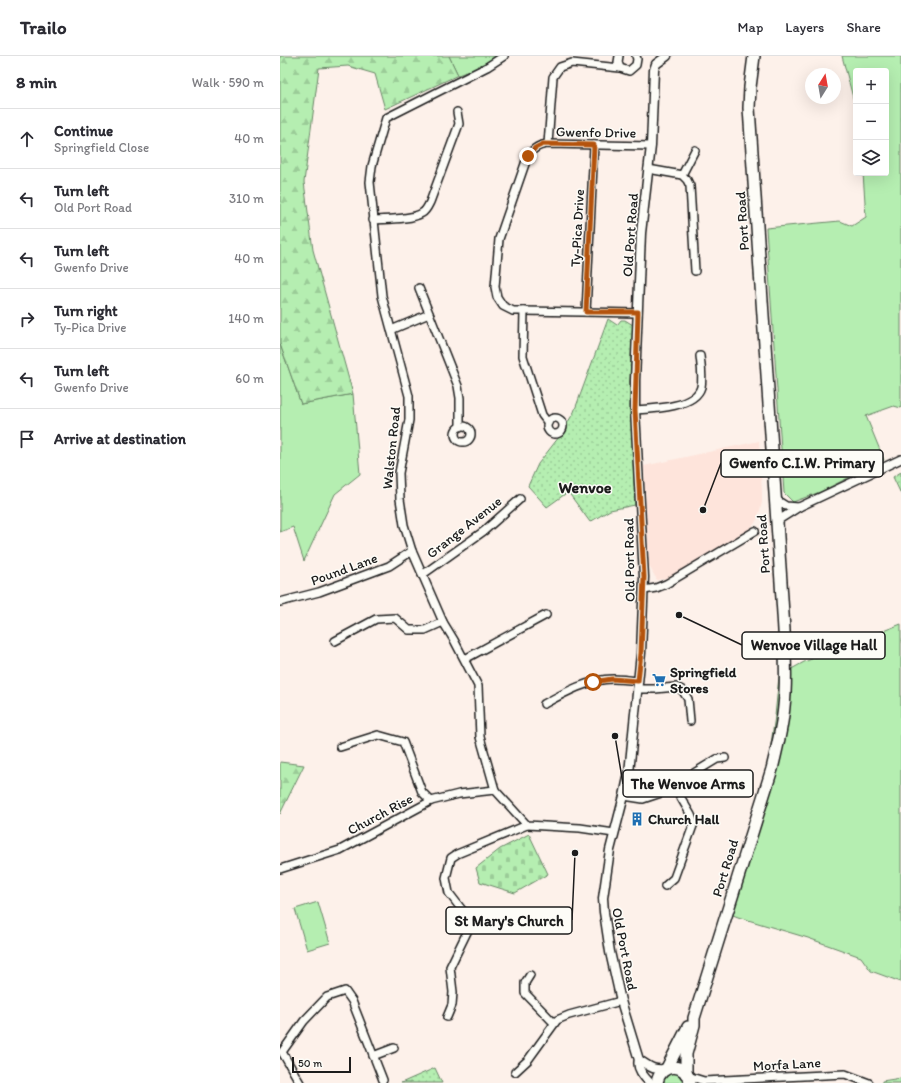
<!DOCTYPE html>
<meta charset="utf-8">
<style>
:root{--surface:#fff;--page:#f2f2f3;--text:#2b2b33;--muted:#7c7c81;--line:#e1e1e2}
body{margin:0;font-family:Itim,sans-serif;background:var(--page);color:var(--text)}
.controls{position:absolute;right:12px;top:12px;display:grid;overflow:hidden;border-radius:4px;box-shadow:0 4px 16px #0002}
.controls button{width:36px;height:36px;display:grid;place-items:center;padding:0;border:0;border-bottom:1px solid var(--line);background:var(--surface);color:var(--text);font:20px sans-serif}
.compass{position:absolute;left:525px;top:12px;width:36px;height:36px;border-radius:50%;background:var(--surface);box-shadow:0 4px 16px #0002;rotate:11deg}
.scale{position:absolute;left:12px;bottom:10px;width:59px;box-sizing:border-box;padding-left:4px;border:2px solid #1c1c1c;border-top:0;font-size:11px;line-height:14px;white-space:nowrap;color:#1c1c1c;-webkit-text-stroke:3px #fdfcf7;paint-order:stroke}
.stop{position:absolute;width:12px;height:12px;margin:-9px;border:3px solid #b45309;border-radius:50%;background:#fff}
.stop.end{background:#b45309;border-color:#fff;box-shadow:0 1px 4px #0008}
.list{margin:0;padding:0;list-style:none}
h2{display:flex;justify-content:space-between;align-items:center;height:52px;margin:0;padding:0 16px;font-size:17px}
h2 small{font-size:13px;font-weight:400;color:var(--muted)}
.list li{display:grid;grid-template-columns:26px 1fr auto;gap:12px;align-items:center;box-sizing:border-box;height:60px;padding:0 16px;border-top:1px solid var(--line)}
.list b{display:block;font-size:15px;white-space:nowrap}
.list p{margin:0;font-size:13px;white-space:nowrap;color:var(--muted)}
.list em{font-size:13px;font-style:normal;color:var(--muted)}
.icon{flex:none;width:22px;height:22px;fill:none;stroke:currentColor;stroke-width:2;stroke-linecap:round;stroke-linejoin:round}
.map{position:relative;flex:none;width:621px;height:1027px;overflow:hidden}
header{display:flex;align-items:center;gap:24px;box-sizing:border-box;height:56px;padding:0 20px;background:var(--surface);border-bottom:1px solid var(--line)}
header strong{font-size:19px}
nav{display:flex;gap:22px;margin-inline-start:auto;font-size:14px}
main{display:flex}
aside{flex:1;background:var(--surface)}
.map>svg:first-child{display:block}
.built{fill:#fee4db}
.grass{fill:#b5eeb1;stroke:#688566}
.forest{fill:url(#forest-firs);stroke:#688566}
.cemetery{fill:url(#cemetery-stones);stroke:#688566}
.park{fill:url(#park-dots);stroke:#688566}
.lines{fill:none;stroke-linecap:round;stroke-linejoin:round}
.minor-casing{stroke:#1c1c1c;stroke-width:10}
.tertiary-casing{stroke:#1c1c1c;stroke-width:11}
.primary-casing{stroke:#1c1c1c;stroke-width:14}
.minor{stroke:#fdfcf7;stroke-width:7}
.tertiary{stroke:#fdfcf7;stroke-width:8}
.primary{stroke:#fdfcf7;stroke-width:11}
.route{stroke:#b45309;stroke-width:5}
.labels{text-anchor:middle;stroke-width:3;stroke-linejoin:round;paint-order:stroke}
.street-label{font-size:14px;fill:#1c1c1c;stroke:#fdfcf7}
.poi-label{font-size:14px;font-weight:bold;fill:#1c1c1c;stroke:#fdfcf7;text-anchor:start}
.quarter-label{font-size:16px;font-weight:bold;fill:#1c1c1c;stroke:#fdfcf7}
.leader{fill:none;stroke:#1c1c1c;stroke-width:1.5}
.callout-dot{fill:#1c1c1c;stroke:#fdfcf7;stroke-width:1.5}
.callout{fill:#fdfcf7;stroke:#1c1c1c;stroke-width:1.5}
.callout-label{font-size:15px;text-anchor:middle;font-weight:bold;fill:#1c1c1c}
</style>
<header>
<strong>Trailo</strong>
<nav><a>Map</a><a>Layers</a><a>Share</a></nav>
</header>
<main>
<aside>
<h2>8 min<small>Walk · 590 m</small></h2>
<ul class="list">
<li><svg class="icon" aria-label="ahead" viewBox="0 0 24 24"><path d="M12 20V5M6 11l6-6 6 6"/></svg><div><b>Continue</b><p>Springfield Close</p></div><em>40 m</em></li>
<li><svg class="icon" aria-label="left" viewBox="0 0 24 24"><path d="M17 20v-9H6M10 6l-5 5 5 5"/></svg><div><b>Turn left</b><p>Old Port Road</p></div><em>310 m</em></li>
<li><svg class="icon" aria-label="left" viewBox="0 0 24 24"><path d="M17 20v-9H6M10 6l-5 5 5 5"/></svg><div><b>Turn left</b><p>Gwenfo Drive</p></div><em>40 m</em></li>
<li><svg class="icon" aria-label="right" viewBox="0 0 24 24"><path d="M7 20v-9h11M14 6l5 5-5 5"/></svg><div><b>Turn right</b><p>Ty-Pica Drive</p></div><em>140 m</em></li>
<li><svg class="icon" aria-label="left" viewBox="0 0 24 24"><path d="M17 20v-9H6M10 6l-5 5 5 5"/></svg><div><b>Turn left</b><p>Gwenfo Drive</p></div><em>60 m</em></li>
<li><svg class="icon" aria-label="arrive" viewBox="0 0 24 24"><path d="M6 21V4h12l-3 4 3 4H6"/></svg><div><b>Arrive at destination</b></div></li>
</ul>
</aside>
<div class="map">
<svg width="621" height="1027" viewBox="0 0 621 1027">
<defs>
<pattern id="forest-firs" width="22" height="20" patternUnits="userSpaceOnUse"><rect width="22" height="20" fill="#b5eeb1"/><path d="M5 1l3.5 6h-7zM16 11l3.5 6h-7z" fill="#9bcc98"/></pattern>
<pattern id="cemetery-stones" width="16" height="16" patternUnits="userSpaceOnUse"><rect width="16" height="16" fill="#b5eeb1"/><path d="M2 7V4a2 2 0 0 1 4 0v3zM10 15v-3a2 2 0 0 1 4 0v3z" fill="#9bcc98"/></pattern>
<pattern id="park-dots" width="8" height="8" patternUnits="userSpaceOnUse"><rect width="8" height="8" fill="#b5eeb1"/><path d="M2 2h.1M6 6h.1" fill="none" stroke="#9bcc98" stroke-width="1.8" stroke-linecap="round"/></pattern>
</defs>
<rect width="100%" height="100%" fill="#fdf1ea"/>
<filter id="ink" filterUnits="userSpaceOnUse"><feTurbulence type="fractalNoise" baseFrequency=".025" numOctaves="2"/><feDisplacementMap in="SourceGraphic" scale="8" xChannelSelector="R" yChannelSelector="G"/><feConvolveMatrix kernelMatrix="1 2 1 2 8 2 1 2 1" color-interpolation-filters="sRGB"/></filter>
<g filter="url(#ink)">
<path class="built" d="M479,385L482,435V447L478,461L475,467L470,473L388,522L377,524L369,510L364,410Z"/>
<g class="grass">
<path d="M169,0H221L208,8L178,19Z"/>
<path d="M562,0H621V352L614,350L586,360L604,404L540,436L513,446L504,437L486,172L560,165L572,170L586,161L583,117H606V15H576V53Z"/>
<path d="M0,288L21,348L73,338L80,418L55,438L24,505L13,471L0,476Z"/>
<path d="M621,568V926L591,915L581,901L528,882L458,861L443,855L486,723L495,660L499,620L524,606Z"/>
<path d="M38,846L50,887L27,894L15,853Z"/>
<path d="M389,1016L399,1017L403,1022L404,1027H383L384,1021Z"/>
<path d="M621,1022V1027H602V1025Z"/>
</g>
<g class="forest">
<path d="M0,0H169L178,19L105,53L95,18L68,10L39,12L24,126L33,194L73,338L21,348L0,288Z"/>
<path d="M0,706L24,709L0,758Z"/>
</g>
<path class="cemetery" d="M249,778L268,818L235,837L200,826L196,812L220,793Z"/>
<g class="park">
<path d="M328,263L337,269L341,264H345L353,269L350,325L355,449L330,454L310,466L288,436L267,451L248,430L258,408L279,381L294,356Z"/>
<path d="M621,416V438L613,421Z"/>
<path d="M155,1012L162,1027H121Z"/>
</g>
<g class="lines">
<g class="minor-casing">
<g id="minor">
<path d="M224,0L207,11L106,62L92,110L90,126L102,240L129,340V364L119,417L120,443L124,469L132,495L163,566L174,584L198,630L200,681L215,734L247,769L300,772L334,777"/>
<path d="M339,0L338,6L340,12L349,15L356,9L357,3L356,0"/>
<path d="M268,88L273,21L280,11L292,7L340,12"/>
<path d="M368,113L402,119L407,124L410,130L415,215"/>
<path d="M402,119L415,94"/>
<path d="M93,164C107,163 131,164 142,157C146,155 148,150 150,146L179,68L177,56"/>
<path d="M139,232L178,330L180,342V371"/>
<path d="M244,255L243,300L262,359L268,367"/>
<path d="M306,256L314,89"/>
<path d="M358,257L244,255H233L223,250L217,241L215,231L219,183L246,105C250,95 256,89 268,88L371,90"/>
<path d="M111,274L149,258"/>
<path d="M355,354C372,353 415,352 421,331C423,321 421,309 420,300"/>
<circle cx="275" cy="370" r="8"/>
<circle cx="183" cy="378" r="8"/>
<path d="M495,443L506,450L519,451"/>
<path d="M497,465L519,451L621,403"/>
<path d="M142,519L204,475L240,443"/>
<path d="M364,534L376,532L386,528L475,475"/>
<path d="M0,546L39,536L109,510L132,495"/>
<path d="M55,585L96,563L115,562L129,574H145L163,566"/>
<path d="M185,603L266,559"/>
<path d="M357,633H375L396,631L402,634L408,643L410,665"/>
<path d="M264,648C284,637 309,623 333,623C341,623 350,624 358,625"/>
<path d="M60,691L98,679L123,686L142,736L151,745"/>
<path d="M344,740L363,743L381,737L437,703L445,702"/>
<path d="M0,813L60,794L151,745L179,738L215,734"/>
<path d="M385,830L394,822L414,767L411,759L394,730"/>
<path d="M250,919L245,927V937L274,967"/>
<path d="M167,961L172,949L173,936L170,911L189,872V863L169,837L166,822L171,802L177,798L247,769"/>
<path d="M93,1000L114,992"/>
<path d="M235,1016L248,1004L277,964L289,959L341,945"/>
<path d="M408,1020L424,1025L565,1018L589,1027"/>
<path d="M20,1027L2,996L24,965L47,941L65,935L72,945L103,1024"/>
</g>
</g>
<g class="tertiary-casing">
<g id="tertiary">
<path d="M359,1004C370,1010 371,1014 384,1013"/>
<path d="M370,1027C364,1021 356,1012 359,1004L341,945L330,896L324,856L323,842L330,794L344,740L349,717L361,597L364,521L355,354V325L361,177L371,90L374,14L376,8L387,0"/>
</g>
</g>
<g class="primary-casing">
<g id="primary">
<path d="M387,1012L408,971"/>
<path d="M406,1018V998L414,969V962L492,713C498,688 504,663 505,637C507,600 503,563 501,526L469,52L470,31L474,0"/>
<path d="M377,1027C380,1006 407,1006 410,1027"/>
</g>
</g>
<use href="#minor" class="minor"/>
<use href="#tertiary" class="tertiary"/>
<use href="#primary" class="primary"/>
</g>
</g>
<g class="lines" filter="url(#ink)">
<path class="route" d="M248,100L255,92L263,88L314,89L306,256H358L355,354L364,521L361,597L358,625L332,623L313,626"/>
</g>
<defs>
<g id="supermarket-bare" transform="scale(1.08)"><path d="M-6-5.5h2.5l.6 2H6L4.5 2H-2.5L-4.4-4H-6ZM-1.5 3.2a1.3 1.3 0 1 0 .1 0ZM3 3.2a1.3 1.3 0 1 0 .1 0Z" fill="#1f6fb2" stroke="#fdfcf7" stroke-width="2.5" paint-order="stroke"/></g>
<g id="building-bare" transform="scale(1.08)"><path d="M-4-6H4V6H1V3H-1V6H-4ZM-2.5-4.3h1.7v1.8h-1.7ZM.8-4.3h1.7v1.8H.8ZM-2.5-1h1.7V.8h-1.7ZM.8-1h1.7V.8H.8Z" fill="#1f6fb2" stroke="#fdfcf7" stroke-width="2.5" paint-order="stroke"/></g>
</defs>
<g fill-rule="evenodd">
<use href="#supermarket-bare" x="379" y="624"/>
<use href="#building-bare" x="357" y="763"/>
</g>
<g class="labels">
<g class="street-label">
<text transform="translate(316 76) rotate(1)" y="5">Gwenfo Drive</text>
<text transform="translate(462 165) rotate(-94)" y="5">Port Road</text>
<text transform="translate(297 172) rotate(-87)" y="5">Ty-Pica Drive</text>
<text transform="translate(350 179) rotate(-86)" y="5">Old Port Road</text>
<text transform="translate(111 392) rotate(-84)" y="5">Walston Road</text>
<text transform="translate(184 471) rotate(-38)" y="5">Grange Avenue</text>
<text transform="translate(483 488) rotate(-94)" y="5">Port Road</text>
<text transform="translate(349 504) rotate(-91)" y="5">Old Port Road</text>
<text transform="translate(64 513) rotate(-20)" y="5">Pound Lane</text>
<text transform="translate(100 758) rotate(-28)" y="5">Church Rise</text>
<text transform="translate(445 812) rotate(-73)" y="5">Port Road</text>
<text transform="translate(345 893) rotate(79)" y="5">Old Port Road</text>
<text transform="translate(507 1008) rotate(-3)" y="5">Morfa Lane</text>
</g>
<g class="poi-label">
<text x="390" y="621">Springfield<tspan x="390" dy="16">Stores</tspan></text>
<text x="368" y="768">Church Hall</text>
</g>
<g class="quarter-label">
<text x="305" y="437">Wenvoe</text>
</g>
</g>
<path class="leader" d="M423 454L441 407M399 559L462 589M335 680L343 728M295 797L292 864"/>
<g class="callout-dot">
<circle cx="423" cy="454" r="4"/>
<circle cx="399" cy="559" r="4"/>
<circle cx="335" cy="680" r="4"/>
<circle cx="295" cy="797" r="4"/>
</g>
<g class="callout">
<rect x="441" y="394" width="162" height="27" rx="4"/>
<rect x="462" y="576" width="143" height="27" rx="4"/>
<rect x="343" y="714" width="130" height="27" rx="4"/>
<rect x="166" y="851" width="126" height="27" rx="4"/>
</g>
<g class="callout-label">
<text x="522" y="412">Gwenfo C.I.W. Primary</text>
<text x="534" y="594">Wenvoe Village Hall</text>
<text x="408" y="733">The Wenvoe Arms</text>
<text x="229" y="870">St Mary's Church</text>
</g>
</svg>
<div class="controls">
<button>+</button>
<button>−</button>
<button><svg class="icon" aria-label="layers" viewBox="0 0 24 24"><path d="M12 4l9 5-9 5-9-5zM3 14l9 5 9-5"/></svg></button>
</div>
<svg class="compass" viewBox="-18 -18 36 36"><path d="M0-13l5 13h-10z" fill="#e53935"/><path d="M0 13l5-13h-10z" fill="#7c7c81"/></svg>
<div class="scale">50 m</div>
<div class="stop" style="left:313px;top:626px"></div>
<div class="stop end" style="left:248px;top:100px"></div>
</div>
</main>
